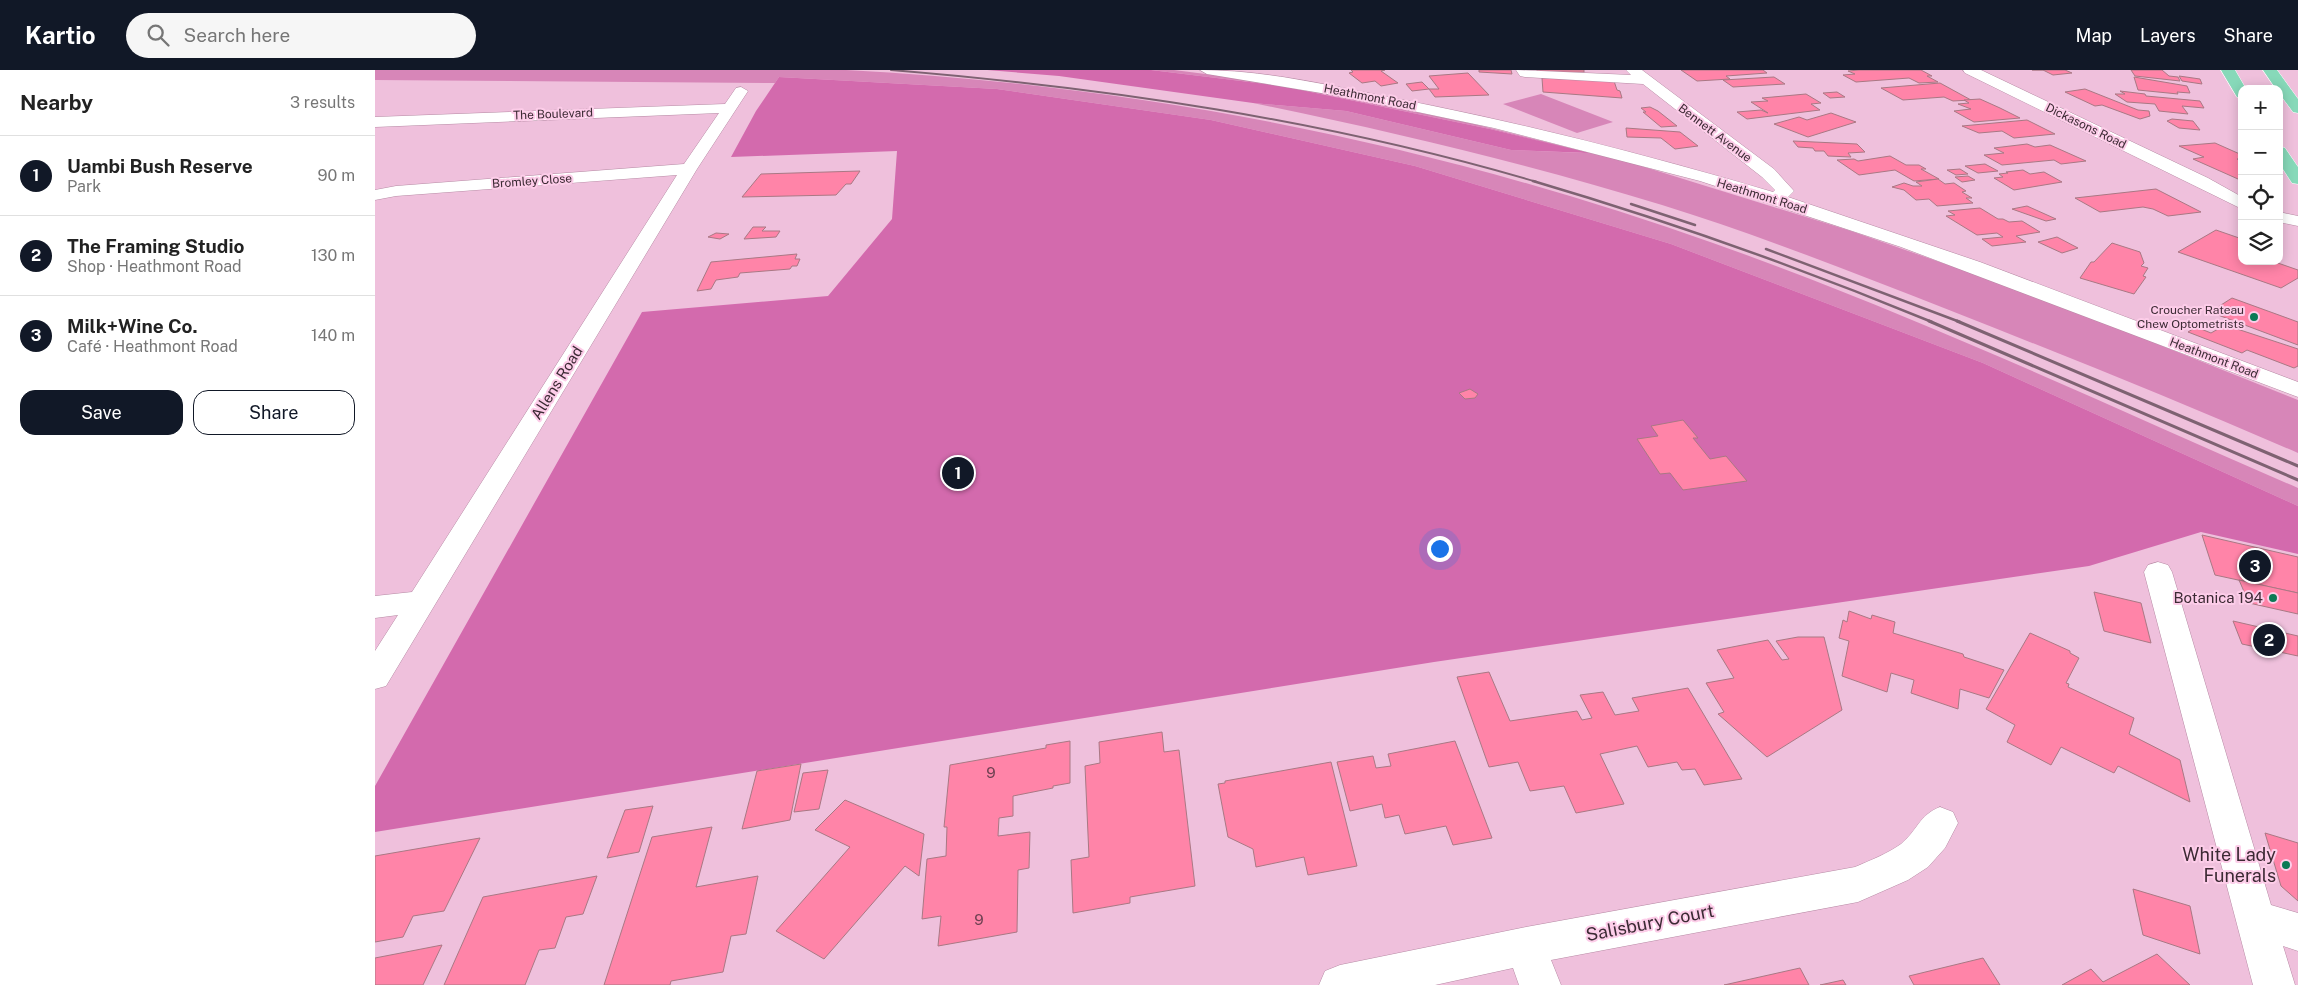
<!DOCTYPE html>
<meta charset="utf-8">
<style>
:root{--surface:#fff;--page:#f6f6f6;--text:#222;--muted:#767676;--line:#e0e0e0;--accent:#111827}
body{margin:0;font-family:"Public Sans",sans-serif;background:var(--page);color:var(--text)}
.controls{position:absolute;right:15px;top:15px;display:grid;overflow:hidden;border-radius:10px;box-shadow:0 2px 12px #0003}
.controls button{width:45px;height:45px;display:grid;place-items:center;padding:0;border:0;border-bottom:1px solid var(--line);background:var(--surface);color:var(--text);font:25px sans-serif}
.you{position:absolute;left:1064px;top:478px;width:18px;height:18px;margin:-12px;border:4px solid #fff;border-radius:50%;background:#1a73e8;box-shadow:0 0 0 8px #1a73e833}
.badge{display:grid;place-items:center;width:32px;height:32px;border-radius:50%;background:var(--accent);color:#fff;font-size:16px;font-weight:700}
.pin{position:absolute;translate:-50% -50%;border:2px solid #fff;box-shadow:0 1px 5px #0006}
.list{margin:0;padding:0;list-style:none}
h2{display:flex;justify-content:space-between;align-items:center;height:65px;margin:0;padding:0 20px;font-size:21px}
h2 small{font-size:16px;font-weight:400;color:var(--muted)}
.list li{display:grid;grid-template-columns:32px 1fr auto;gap:15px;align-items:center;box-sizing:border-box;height:80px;padding:0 20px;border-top:1px solid var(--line)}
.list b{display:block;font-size:19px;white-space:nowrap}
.list p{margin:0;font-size:16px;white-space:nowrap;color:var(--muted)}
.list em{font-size:16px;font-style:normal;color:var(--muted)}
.actions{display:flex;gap:10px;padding:15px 20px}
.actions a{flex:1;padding:11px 0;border:1px solid var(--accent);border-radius:15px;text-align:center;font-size:18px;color:var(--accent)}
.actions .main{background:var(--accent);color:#fff}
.icon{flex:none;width:28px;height:28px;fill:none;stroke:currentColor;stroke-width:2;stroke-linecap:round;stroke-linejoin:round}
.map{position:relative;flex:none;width:1923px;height:915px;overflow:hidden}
header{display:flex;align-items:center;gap:30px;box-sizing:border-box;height:70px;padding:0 25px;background:var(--accent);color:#fff}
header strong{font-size:24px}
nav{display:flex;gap:28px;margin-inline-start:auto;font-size:18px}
.search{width:350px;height:45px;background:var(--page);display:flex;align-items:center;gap:12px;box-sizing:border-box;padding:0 18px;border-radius:28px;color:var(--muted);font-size:19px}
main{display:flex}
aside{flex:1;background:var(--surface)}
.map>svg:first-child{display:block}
.green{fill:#d786b8}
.forest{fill:#d36aad}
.building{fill:#ff84a8;stroke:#a97884}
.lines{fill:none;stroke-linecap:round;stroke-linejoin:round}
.minor-casing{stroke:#b68aa4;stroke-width:1}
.major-casing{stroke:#fff;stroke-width:1}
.minor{fill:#fff;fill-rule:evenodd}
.major{fill:#87d9b9;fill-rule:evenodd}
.rail-far2{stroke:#7e6272;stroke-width:2}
.rail-far1{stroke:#7e6272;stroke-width:2.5}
.rail{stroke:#7e6272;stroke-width:3}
.poi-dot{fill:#0b7a55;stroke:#fdcde9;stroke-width:2}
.labels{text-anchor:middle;stroke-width:4;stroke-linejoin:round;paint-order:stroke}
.far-street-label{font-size:12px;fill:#3c2a34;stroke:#fdcde9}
.far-poi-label{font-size:12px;fill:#3c2a34;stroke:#fdcde9;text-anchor:end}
.street-label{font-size:15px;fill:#3c2a34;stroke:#fdcde9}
.poi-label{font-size:15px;fill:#3c2a34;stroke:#fdcde9;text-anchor:end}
.near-number-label{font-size:15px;fill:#6d4051}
.near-poi-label{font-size:18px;fill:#3c2a34;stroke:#fdcde9;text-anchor:end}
.near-street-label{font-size:18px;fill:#3c2a34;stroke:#fdcde9}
</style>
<header>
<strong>Kartio</strong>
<div class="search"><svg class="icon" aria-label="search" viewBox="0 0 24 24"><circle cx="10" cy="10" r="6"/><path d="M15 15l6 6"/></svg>Search here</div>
<nav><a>Map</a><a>Layers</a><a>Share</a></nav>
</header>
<main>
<aside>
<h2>Nearby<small>3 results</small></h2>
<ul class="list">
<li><span class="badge">1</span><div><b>Uambi Bush Reserve</b><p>Park</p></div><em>90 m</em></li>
<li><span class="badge">2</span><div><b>The Framing Studio</b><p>Shop · Heathmont Road</p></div><em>130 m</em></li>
<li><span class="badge">3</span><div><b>Milk+Wine Co.</b><p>Café · Heathmont Road</p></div><em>140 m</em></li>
</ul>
<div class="actions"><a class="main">Save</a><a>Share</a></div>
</aside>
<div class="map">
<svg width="1923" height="915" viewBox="0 0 1923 915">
<rect width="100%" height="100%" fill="#efc0dc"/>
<g class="green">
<path d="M0,0H471C765,15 1060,74 1338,173C1537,243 1729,334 1923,418V436L1608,293L1296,174L1040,96L836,50L622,19L404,7L400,13L0,10Z"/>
<path d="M776,0H799L908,14L1099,54L1260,94L1476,161L1662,226L1923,330V383C1808,333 1691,286 1574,240C1479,203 1384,165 1287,135C1153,94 1016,61 878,33L971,41L1136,80L1210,83L1115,59L907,16Z"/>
<path d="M1166,24L1238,52L1202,63L1128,34Z"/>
</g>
<g class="forest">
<path d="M612,0H776L907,16L1115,59L1214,83L1136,80L971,41L878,33L684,6Z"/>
<path d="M404,7L622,19L836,50L1040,96L1296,174L1608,293L1923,436V484L1826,462L1714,496L1059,592L0,762V716L267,242L453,226L517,149L522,81L356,87L381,41Z"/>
</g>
<g class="building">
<path d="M976,0H1010L1006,1L1023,13L1006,16L1000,11L987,13L974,3L978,2Z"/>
<path d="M1104,0H1136L1137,4L1104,2Z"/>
<rect x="1162" y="0" width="47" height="2"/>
<path d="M1306,0H1388L1392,3L1351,6L1355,9L1322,11Z"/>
<path d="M1546,0L1557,6H1552L1563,12L1544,13L1534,8L1481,12L1468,5L1480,4L1473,1L1484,0Z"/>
<path d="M1657,0H1690L1697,3L1678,5L1668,0Z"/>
<path d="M1756,0H1787L1794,6L1803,7L1805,11L1760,6Z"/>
<path d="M1093,3L1114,25L1060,27L1054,19H1064L1054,6Z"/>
<path d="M1804,6L1825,9L1827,14L1807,11Z"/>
<path d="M1399,7L1410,14L1358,17L1348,10Z"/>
<path d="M1759,7L1812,16L1815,23L1802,22L1803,24L1763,20Z"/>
<path d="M1167,8L1239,11L1242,20L1245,21L1247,28L1168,22Z"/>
<path d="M1047,12L1054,19L1037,21L1031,14Z"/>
<path d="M1565,13L1596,30L1578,31L1569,27L1528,30L1506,18Z"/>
<path d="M1710,19L1763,40L1774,41L1775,46L1765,49L1727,35L1720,36L1690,22Z"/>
<path d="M1745,21L1770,24L1771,26L1825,31L1829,38L1807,36L1813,44L1784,41L1780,34L1752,32L1740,24H1750Z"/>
<path d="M1462,22L1470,27L1455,28L1448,23Z"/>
<path d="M1431,24L1446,33L1436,34L1445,40L1372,49L1362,42L1386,40L1393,43L1376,32L1393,31L1387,28Z"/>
<path d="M1605,29L1625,38L1645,48L1599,52L1579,41L1596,39L1583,34L1594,33L1589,30Z"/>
<path d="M1275,37L1283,41L1302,56L1286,57L1268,42H1271L1266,38Z"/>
<path d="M1456,43L1481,52L1433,67L1399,54L1424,47L1432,50Z"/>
<path d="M1797,49L1818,51L1825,60L1804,58L1792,51Z"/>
<path d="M1652,50L1680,64L1639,68L1627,61L1604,63L1587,56Z"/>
<path d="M1251,58L1305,62L1323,76L1300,79L1286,68L1252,67Z"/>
<path d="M1418,71L1482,74L1490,82L1473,83L1476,87L1453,86L1449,81H1440L1438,78L1423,77Z"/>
<path d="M1840,73L1867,85V89H1862L1867,91L1864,93L1867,95V109H1863L1818,89L1829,87L1804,76Z"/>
<path d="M1652,74L1660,77L1675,75L1711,91L1686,94L1679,90L1627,95L1609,85L1629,83L1619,78Z"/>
<path d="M1515,86L1531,95H1544L1551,99H1546L1564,109L1539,111L1520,100L1484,105L1462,90L1479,89L1483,91Z"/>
<path d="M1610,94L1623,101L1603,103L1590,96Z"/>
<path d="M1585,99L1593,104L1581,105L1572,100Z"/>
<path d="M1648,100L1655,104L1669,102L1687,112L1639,120L1619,108L1628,107L1624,104L1633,103L1631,102Z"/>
<path d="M485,101L476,114H471L461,125L367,127L386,104Z"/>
<path d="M1593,106L1600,110L1587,112L1580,107Z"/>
<path d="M1563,109L1570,114L1579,113L1591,121L1587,122L1597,128H1591L1598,133L1562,136L1554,129L1541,130L1529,120L1517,117L1529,113L1538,116H1547L1541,112Z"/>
<path d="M1781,119L1826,142L1793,146L1778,139L1768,137L1725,142L1700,128Z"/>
<path d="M1652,136L1681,149L1671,151L1637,139Z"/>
<path d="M1605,138L1623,149H1628L1634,152L1647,151L1665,162L1641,166L1651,172L1617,176L1607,169L1628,167L1622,163L1602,165L1571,146L1580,145L1573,141Z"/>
<path d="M378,157H391L387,161H405L401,167L369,169Z"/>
<path d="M1841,160L1867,169V191H1897L1923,200V208L1906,218L1803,182Z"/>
<path d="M341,163L354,164L345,169L333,167Z"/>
<path d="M1682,167L1703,178L1687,183L1663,172Z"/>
<path d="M1737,173L1765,182L1769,193L1766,196L1773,198L1768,206L1771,207L1759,224L1705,208L1716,192H1719Z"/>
<path d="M422,184L420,189H425L422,196H417L415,199L365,203L363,207L341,210L336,219L322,221L336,192Z"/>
<path d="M1857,228L1923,252V275L1835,242Z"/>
<path d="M1850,255L1923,279V296L1919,298L1872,280L1867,283L1813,262L1821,257L1836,263Z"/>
<path d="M1095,319L1103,324L1100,328L1090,329L1084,323Z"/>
<path d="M1308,350L1323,368H1318L1335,389L1351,386L1372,411L1308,420L1295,403L1285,404L1262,369L1283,366L1276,356Z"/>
<path d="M1827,465L1923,487V523L1840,505Z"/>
<path d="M1864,510L1923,523V544L1874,533Z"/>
<path d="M1719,522L1766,533L1776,573L1729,561Z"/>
<path d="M1474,541L1496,549L1497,545L1520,552L1518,563L1588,584L1589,587L1629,600L1614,628L1585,619L1583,639L1536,623L1539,610L1516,603L1512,622L1467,606L1474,571L1464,568L1468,550L1472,552Z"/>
<path d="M1858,551L1923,566V586L1867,574Z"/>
<path d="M1655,563L1695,581V583L1704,588L1691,613L1694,614L1693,617L1759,648L1754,664L1805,690L1815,732L1743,696L1739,703L1686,677L1676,695L1632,672L1640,655L1611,639Z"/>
<path d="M1423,567H1449L1467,640L1392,687L1343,644L1349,642L1331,613L1359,608L1342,580L1393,570L1407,590L1414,589L1401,571Z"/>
<path d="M1114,602L1135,651L1202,641L1207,650L1217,648L1205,625L1228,622L1240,645L1264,641L1257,628L1313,618L1367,709L1329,715L1320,699L1307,700L1302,692L1273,697L1262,676L1225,684L1249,734L1201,743L1189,716L1155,721L1143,692L1114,697L1082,607Z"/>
<path d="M787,662L789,682L804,680L820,816L755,827V833L698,843L696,790L714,787L710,696L725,693L724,672Z"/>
<path d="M695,671V713L678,716V718L638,726V746L624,748L623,766L655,762L654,798L643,800L642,862L563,876L566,846L547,849L552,789L571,786L572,757H569L575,695L671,678V675Z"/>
<path d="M1080,671L1117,768L1078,775L1071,756L1030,764L1024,745L1010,748L1007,734L975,741L962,692L998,686L1001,698L1016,696L1013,684Z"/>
<path d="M956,692L982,796L933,805L929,787L881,797L878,779L853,767L843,714L850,713V711Z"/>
<path d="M426,694L415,750L367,759L382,701Z"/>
<path d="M453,700L444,739L419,742L428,703Z"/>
<path d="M470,730L549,764L544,806L530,796L449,889L401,861L475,777L440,760Z"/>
<path d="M278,736L264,782L232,788L250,740Z"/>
<path d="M337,757L321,817L383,806L371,864L356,866L348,902L296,911L295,915H229L277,767Z"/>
<path d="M1890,763L1923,773V831L1906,816Z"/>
<path d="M105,768L69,841L38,846L28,867L0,872V786Z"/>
<path d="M222,806L208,844L191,847L180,878L164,880L150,915H69L108,827Z"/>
<path d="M1758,819L1815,836L1825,884L1768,865Z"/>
<path d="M67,875L48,915H0V888Z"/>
<path d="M1782,884L1815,915H1687L1716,899L1728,912Z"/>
<path d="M1608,888L1625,915H1539L1534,906Z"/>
<path d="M1425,898L1434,915H1349Z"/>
<path d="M1468,910L1471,915H1445Z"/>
</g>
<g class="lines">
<g class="minor-casing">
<g id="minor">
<path d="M825,0C887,0 948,14 1008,26C1140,51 1269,84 1398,122L1400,120L1387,107L1268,14L1150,7L1145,6L1141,0L1256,5L1251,0H1267L1399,99L1419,121L1413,127L1605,192L1923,312V327L1526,177L1325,111L1119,58L976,28L832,4Z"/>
<path d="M1588,0H1606L1833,108L1867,127V139L1590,3Z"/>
<path d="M366,17L373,21L322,99L11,616L0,619V581L23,545L0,548V526L37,522L302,105L21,126L0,130V120L21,116L309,94L344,43L0,57V47L350,34L361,18Z"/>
<path d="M1904,142L1923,146V156L1904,152Z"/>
<path d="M1783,492L1793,495L1797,502L1896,835L1923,843V881L1908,876L1920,915H1878L1769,502L1773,495Z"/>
<path d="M1565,737L1578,742L1583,753L1570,778L1553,797L1533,810L1483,832L1176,890L1186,915H1144L1138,898L1060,915H944L950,901L965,895L1151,857L1480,797C1496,790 1512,784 1526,774C1543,760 1544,745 1565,737Z"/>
</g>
</g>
<g class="major-casing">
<g id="major">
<path d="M1846,0H1860L1871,19H1867V28L1862,27Z"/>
<path d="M1888,0H1902L1923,29V43L1918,42L1904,23V19H1901Z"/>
<path d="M1904,76L1910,78L1923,97V114L1917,113L1904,93Z"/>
</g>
</g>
<use href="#minor" class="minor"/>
<use href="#major" class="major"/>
<path class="rail-far2" d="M516,0C735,18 951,50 1162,112"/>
<g class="rail-far1">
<path d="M1158,111C1294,151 1426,198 1557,252"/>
<path d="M1256,134L1320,155"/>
<path d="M1391,179L1585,252"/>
</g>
<g class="rail">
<path d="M1554,251L1923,410"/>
<path d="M1582,251L1923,396"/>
</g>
</g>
<g class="poi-dot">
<circle cx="1879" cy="247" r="5"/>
<circle cx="1898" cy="528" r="5"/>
<circle cx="1911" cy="795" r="5"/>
</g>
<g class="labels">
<g class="far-street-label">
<text transform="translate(995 27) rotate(11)" y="4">Heathmont Road</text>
<text transform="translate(178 44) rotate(-2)" y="4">The Boulevard</text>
<text transform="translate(1711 56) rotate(26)" y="4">Dickasons Road</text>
<text transform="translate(1340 63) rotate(37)" y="4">Bennett Avenue</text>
<text transform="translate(157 111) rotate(-4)" y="4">Bromley Close</text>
<text transform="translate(1387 126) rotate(17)" y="4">Heathmont Road</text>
<text transform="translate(1839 288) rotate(21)" y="4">Heathmont Road</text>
</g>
<g class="far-poi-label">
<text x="1869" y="244">Croucher Rateau<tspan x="1869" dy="14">Chew Optometrists</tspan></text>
</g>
<g class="street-label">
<text transform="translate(182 313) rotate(-58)" y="5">Allens Road</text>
</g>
<g class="poi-label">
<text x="1888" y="533">Botanica 194</text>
</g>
<g class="near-number-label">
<text x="616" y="708">9</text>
<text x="604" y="855">9</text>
</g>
<g class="near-poi-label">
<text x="1901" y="791">White Lady<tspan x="1901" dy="21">Funerals</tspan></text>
</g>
<g class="near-street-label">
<text transform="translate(1275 853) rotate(-11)" y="6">Salisbury Court</text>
</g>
</g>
</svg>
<div class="controls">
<button>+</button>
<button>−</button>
<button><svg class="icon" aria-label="locate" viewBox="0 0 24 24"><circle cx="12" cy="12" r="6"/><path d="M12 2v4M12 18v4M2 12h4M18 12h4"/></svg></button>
<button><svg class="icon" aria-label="layers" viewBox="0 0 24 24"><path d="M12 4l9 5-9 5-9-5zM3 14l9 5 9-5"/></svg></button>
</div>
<div class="you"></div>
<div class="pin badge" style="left:583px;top:403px">1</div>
<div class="pin badge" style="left:1894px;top:570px">2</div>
<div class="pin badge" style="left:1880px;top:496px">3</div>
</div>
</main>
